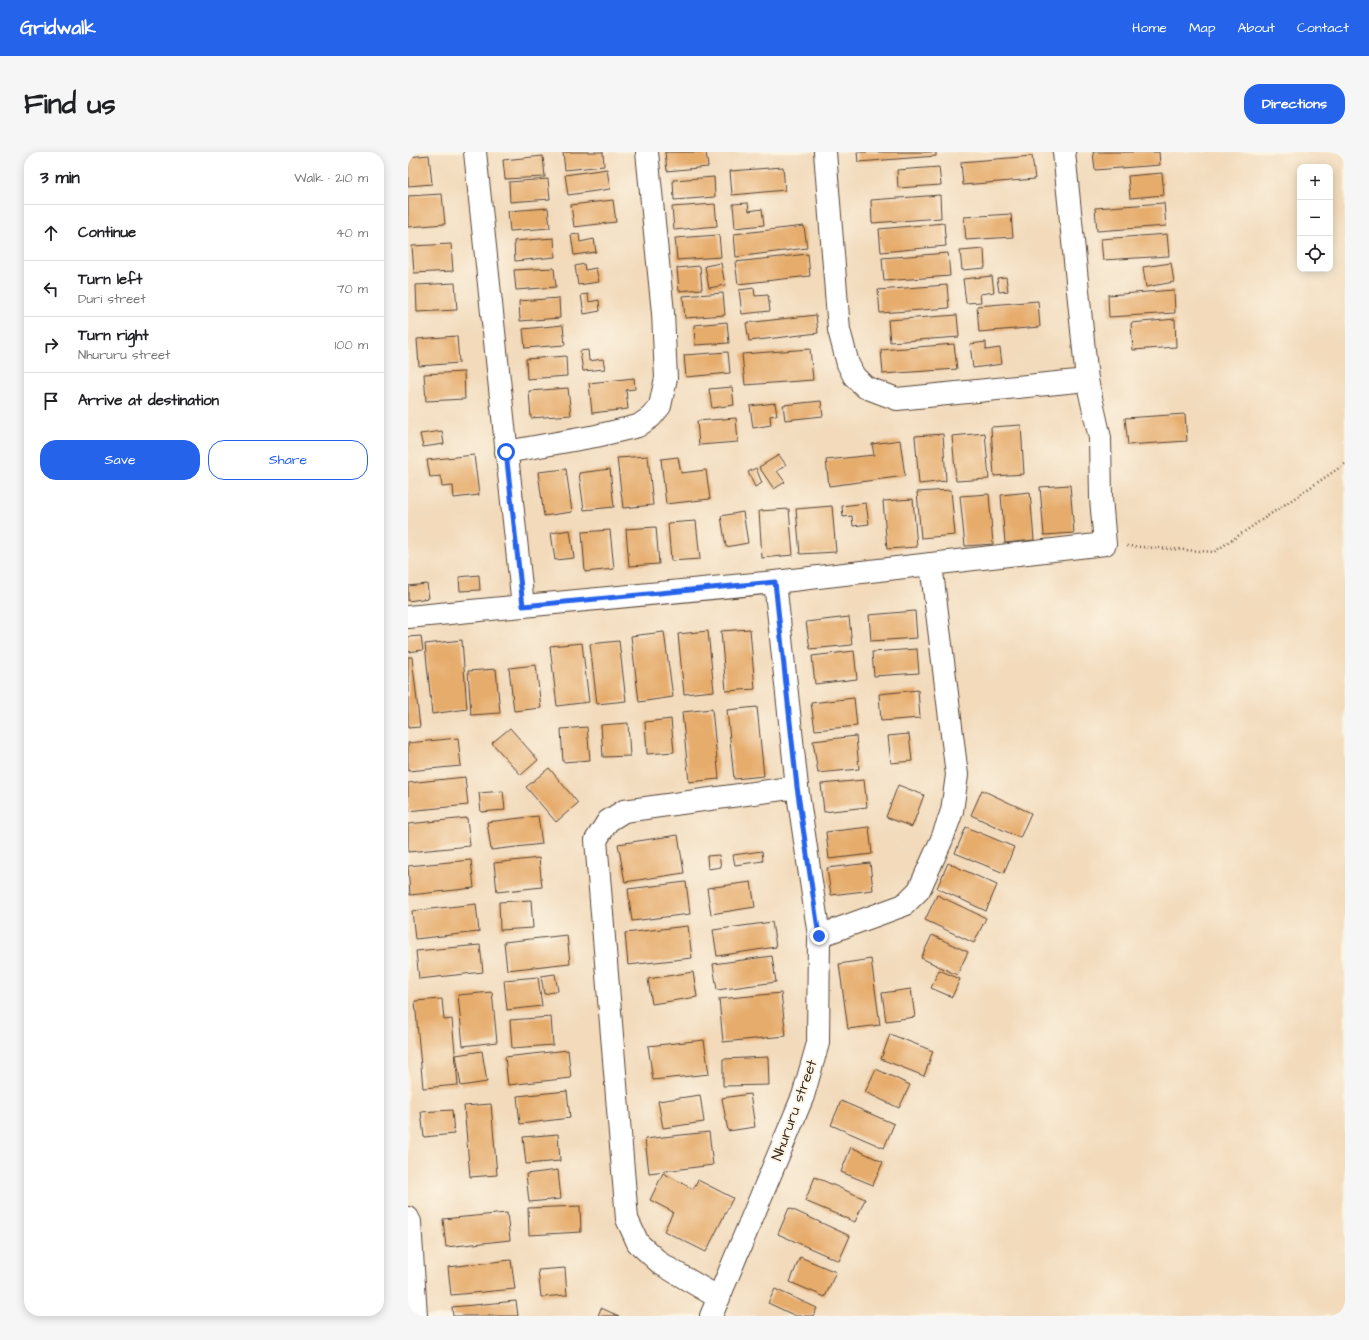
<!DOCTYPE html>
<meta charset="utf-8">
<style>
:root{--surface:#fff;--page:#f6f6f6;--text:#202124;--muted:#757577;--line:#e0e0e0;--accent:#2563eb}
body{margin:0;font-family:"Architects Daughter",sans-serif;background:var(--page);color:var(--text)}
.controls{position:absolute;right:12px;top:12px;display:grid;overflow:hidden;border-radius:8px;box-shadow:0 2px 10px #0003}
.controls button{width:36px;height:36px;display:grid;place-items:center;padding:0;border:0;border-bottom:1px solid var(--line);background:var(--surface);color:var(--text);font:20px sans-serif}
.stop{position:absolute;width:12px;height:12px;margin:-9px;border:3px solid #2563eb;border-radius:50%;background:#fff}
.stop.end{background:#2563eb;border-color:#fff;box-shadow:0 1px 4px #0008}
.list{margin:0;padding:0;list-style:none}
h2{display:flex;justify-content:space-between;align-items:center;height:52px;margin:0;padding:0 16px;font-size:17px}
h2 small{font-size:13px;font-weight:400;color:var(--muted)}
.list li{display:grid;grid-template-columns:26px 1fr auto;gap:12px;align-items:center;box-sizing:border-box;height:56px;padding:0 16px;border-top:1px solid var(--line)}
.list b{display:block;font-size:15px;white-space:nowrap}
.list p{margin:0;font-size:13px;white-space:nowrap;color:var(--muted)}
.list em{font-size:13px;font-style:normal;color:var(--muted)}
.actions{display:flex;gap:8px;padding:12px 16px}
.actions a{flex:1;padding:9px 0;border:1px solid var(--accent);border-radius:16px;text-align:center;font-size:14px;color:var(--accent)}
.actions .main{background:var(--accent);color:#fff}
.icon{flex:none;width:22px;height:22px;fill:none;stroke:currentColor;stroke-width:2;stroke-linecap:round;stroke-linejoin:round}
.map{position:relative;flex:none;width:937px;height:1164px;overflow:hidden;border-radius:16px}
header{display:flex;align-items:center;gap:24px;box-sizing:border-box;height:56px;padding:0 20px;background:var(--accent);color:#fff}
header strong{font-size:19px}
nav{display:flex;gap:22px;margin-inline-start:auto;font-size:14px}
.intro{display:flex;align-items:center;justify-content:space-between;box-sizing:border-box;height:96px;padding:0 24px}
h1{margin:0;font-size:28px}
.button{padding:10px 18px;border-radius:16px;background:var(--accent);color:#fff;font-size:14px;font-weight:700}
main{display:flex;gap:24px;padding:0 24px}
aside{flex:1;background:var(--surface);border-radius:16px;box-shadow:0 2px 10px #0003}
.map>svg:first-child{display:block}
.building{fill:#e6ac6c}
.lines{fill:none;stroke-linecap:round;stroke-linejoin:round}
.street-casing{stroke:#564436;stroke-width:24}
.path{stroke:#564436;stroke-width:2.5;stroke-dasharray:1 3;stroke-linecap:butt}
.street{stroke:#fff;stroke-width:22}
.route{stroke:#2563eb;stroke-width:5}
.labels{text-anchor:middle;stroke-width:4;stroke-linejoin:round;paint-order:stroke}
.street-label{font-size:15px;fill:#3b2a1e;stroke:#fcf5e5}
</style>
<header>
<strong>Gridwalk</strong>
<nav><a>Home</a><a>Map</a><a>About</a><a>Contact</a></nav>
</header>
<div class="intro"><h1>Find us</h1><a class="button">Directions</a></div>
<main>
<aside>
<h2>3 min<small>Walk · 210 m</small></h2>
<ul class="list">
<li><svg class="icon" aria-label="ahead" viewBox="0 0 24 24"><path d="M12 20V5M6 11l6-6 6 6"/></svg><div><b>Continue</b></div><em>40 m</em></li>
<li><svg class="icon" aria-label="left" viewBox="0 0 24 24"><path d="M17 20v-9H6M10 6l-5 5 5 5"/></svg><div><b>Turn left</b><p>Duri street</p></div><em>70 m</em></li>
<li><svg class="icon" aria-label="right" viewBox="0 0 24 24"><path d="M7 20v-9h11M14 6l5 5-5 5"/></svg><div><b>Turn right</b><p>Nhururu street</p></div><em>100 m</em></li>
<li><svg class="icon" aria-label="arrive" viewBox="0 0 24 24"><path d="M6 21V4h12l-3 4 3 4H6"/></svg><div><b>Arrive at destination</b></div></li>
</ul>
<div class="actions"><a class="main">Save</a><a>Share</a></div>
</aside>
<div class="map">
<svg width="937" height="1164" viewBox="0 0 937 1164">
<rect width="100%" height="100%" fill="#fcf5e5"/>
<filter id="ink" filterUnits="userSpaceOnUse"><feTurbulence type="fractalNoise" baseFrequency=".025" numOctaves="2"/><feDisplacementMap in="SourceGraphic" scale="8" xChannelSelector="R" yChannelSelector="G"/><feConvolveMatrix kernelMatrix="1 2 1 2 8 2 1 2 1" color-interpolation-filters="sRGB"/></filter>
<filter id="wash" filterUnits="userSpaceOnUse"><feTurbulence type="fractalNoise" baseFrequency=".012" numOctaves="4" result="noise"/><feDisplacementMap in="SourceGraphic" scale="16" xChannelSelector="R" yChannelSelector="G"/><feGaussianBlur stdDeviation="0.9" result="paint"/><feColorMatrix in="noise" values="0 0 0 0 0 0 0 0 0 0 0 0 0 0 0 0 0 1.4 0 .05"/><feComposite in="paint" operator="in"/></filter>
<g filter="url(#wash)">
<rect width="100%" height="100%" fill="#f2dabb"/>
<g id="blocks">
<g class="building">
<path d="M155,0H195L196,14L157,18Z"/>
<path d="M257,0H298L300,15L259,19Z"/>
<path d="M449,0H528V4L450,10Z"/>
<path d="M685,0H751L752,13L687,18Z"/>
<path d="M21,3L24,32L0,34V5Z"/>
<path d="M135,4L137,25L97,27L95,8Z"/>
<path d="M624,4L627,27L555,33L553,10Z"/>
<path d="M375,15L377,38L324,43L322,19Z"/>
<path d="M531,15L533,33L490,36L489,18Z"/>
<path d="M199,17L202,37L160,43L157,23Z"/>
<path d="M754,21L756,43L722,46L720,24Z"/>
<path d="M306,25L307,45L266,48L265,28Z"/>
<path d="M140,27L142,47L102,50L101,30Z"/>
<path d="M34,42L37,72L0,75V44Z"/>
<path d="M532,43L533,66L464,71L463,48Z"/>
<path d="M205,48L208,70L166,75L163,53Z"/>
<path d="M340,51L341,59L354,57L356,73L327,76L325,52Z"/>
<path d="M756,51L758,74L689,79L687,56Z"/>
<path d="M307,52L309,74L266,78L264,55Z"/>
<path d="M140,56L142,76L102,79L100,59Z"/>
<path d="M603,62L605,85L558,88L556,65Z"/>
<path d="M536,71L538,94L473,100L471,77Z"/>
<path d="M396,74L399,96L328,105L326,82Z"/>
<path d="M171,82L172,90L186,87L188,100L166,103L163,83Z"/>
<path d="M759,82L761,104L695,108L693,87Z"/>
<path d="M311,83L313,105L269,108L267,86Z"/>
<path d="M146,86L147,105L107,109L106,89Z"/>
<path d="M43,92L45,119L6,121L4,94Z"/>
<path d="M576,97L577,116L554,118L552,99Z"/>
<path d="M540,101L542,124L476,129L474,106Z"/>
<path d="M400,102L402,124L330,132L327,110Z"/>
<path d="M313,111L317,133L301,136L297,114Z"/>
<path d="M763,111L766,130L738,135L735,115Z"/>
<path d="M176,112L177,118L188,116L191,130L170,133L167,114Z"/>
<path d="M292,114L294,137L271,139L269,116Z"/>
<path d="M146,116L148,135L108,138L106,118Z"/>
<path d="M584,124L586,140L572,142L573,150L558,151L555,127Z"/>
<path d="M598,125L600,139L591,140L589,126Z"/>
<path d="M47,131L49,158L9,160L8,133Z"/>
<path d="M539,133L541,156L472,161L470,138Z"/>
<path d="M346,136L347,144L360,143L362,159L334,162L331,138Z"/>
<path d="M766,138L767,161L701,165L700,143Z"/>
<path d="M315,141L317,163L277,166L275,144Z"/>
<path d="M180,142L181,150L191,148L192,159L176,162L173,143Z"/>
<path d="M151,146L152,166L112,169L111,149Z"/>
<path d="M630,149L632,175L571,180L569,154Z"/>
<path d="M408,163L410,181L341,189L338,171Z"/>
<path d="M549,163L551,185L482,190L480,168Z"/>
<path d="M767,167L768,195L725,198L723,171Z"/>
<path d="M319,170L321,191L287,193L286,173Z"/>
<path d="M155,173L157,193L117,196L115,177Z"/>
<path d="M49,184L51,211L11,214L9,187Z"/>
<path d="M578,190V198L592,196L594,212L565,216L562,192Z"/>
<path d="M546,192L549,217L475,222L473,198Z"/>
<path d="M402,197L405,228L337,233L334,202Z"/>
<path d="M180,198L181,209L195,207L197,217L175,219L172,199Z"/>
<path d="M320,200L322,221L278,225L276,203Z"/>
<path d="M158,204L159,224L119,227L118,207Z"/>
<path d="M56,220L57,247L18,249L16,222Z"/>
<path d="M226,226L227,237L218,238L220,257L184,261L181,231Z"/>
<path d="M324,235L326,253L304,256L301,237Z"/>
<path d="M160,236L163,263L123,266L121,239Z"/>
<path d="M413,249L415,264L377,268L375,253Z"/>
<path d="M367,251L369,263L362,264L363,273L345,276L342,254Z"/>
<path d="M777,262L779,289L720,293L717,266Z"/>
<path d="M328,266L330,290L291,293L289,269Z"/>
<path d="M613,273L616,322L586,324L583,275Z"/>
<path d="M34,279L36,292L15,295L12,282Z"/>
<path d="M577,281L581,327L548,329L544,284Z"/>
<path d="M535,282L538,329L511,332L507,284Z"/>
<path d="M492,288L497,324L421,334L418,308L466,303L464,292Z"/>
<path d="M66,303L71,343L46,346L45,334L34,335L33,324L22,325L19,308Z"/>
<path d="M371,303L378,313L369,319L377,330L366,337L351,315Z"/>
<path d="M240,304L245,353L215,356L209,306Z"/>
<path d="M270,305L273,321L298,318L302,347L258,352L253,307Z"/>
<path d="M348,316L354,331L347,335L340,320Z"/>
<path d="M158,317L164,360L136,364L130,320Z"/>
<path d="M202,317L206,355L176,358L171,321Z"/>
<path d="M662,333L666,381L636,383L632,335Z"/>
<path d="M543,338L547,383L513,386L509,340Z"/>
<path d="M622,340L626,388L597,391L593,343Z"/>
<path d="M581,342L585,392L557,394L552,344Z"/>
<path d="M505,347L509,395L479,397L475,349Z"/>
<path d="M458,351L461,372L445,374L444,364L435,365L434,354Z"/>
<path d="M424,354L428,400L392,402L388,357Z"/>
<path d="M381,357L385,403L354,406L351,359Z"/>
<path d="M335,360L340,391L318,395L313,364Z"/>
<path d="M288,369L292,407L263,409L260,371Z"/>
<path d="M248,375L251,412L221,414L218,377Z"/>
<path d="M162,378L166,406L147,408L143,381Z"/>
<path d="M202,378L206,417L177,420L174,380Z"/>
<path d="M71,423L72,438L52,439L51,425Z"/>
<path d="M19,432L21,446L0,449V434Z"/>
<path d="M507,459L509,486L463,489L461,463Z"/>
<path d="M441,465L444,493L402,497L398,470Z"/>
<path d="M342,477L347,537L318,539L313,479Z"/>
<path d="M300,479L306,539L276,542L270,482Z"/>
<path d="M256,480L265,545L231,550L223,484Z"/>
<path d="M13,484L15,498L0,500V485Z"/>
<path d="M54,488L59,557L24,562L17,492Z"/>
<path d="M211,489L218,549L189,552L182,492Z"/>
<path d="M174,491L181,550L149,554L142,494Z"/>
<path d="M509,497L511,521L466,524L464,500Z"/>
<path d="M446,499L449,527L407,532L404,504Z"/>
<path d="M0,505H4L12,575L0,576Z"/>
<path d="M128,513L133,556L106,559L101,516Z"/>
<path d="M88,517L92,561L63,563L60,519Z"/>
<path d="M510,538L512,566L473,569L471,542Z"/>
<path d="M446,546L449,574L407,578L403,551Z"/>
<path d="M349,555L356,624L326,627L319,558Z"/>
<path d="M304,557L311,627L281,630L274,560Z"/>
<path d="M263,567L266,600L239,602L237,570Z"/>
<path d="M220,571L222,604L195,605L193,573Z"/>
<path d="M179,575L182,608L155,610L153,577Z"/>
<path d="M102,576L130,608L113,623L84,591Z"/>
<path d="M501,582L504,609L483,611L480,584Z"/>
<path d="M448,584L451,617L410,621L405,589Z"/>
<path d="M50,586L53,614L0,619V591Z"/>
<path d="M141,616L170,651L148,670L118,635Z"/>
<path d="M57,625L60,653L0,659V631Z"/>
<path d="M456,628L459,655L416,660L413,632Z"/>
<path d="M490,633L516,643L504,675L478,665Z"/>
<path d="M574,638L623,661L612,686L563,663Z"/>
<path d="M95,639L97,658L73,660L71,641Z"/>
<path d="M130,664L134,692L83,698L79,670Z"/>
<path d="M59,666L62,694L0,700V672Z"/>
<path d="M461,675L464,702L421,707L418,680Z"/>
<path d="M558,675L606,695L596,721L547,701Z"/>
<path d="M270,683L276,721L217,730L210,692Z"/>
<path d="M354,699L355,709L327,713L325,703Z"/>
<path d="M311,703L313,715L300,717L299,704Z"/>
<path d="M131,706L134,735L89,740L86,711Z"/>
<path d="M63,708L66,736L2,743L0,714Z"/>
<path d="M462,711L465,738L423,743L419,716Z"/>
<path d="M540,711L589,733L578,759L529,736Z"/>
<path d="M278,730L282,762L224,769L220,737Z"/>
<path d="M343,730L347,755L303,762L299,736Z"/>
<path d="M529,743L578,766L566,791L517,768Z"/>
<path d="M123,748L125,776L92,778L91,750Z"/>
<path d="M68,752L71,780L7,787L4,759Z"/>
<path d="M364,770L368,795L309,804L305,778Z"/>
<path d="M280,774L284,806L220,813L217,781Z"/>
<path d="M159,783L162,811L99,818L96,790Z"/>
<path d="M524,783L560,800L549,823L513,806Z"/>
<path d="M72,793L75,820L11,827L8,799Z"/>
<path d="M364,804L368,830L309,838L305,812Z"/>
<path d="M463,807L472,873L440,877L431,812Z"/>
<path d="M531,818L552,827L544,845L523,836Z"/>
<path d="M285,820L289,845L244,852L240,827Z"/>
<path d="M147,822L150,839L136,842L133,824Z"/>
<path d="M130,825L134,854L99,858L96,828Z"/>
<path d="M503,837L507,865L478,869L474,841Z"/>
<path d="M84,840L89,890L55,894L50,843Z"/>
<path d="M373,841L378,884L315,890L311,847Z"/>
<path d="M34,847L36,868L44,867L50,933L15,936L7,849Z"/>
<path d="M143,865L145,893L104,896L102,868Z"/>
<path d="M482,882L525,899L516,924L473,907Z"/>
<path d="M296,888L301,922L245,928L240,894Z"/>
<path d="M160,898L163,926L100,933L97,905Z"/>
<path d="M74,899L79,930L53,934L48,903Z"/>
<path d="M360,905L361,933L315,934V907Z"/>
<path d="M468,917L502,933L491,956L457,940Z"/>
<path d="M159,939L162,966L112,972L109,944Z"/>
<path d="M342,942L347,975L320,979L314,946Z"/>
<path d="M292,943L296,970L255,976L250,949Z"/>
<path d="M433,949L486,972L476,996L423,973Z"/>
<path d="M83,952L89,1023L62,1025L56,954Z"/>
<path d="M44,958L46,982L16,985L13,960Z"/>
<path d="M301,980L305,1013L241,1021L237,987Z"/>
<path d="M150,982L152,1009L118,1012L115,985Z"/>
<path d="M443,995L475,1010L465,1033L433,1020Z"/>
<path d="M150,1018L153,1047L121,1050L118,1022Z"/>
<path d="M255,1021L285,1037L290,1028L325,1046L298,1100L256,1079L265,1060L242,1048Z"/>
<path d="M407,1025L457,1047L447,1070L397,1049Z"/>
<path d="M172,1054L173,1080L121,1083L120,1056Z"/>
<path d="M381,1056L442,1084L431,1109L370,1082Z"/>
<path d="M99,1061L102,1088L38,1095L35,1067Z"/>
<path d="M392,1105L428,1120L417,1145L382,1130Z"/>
<path d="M103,1108L107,1137L43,1143L40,1115Z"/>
<path d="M157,1116L159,1143L133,1145L130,1118Z"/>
<path d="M367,1137L409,1156L405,1164H388L360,1151Z"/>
<path d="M108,1149L110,1164H45L44,1155Z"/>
<path d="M193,1156L211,1164H190Z"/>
</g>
</g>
</g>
<g filter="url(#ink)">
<use href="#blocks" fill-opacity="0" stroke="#564436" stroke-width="1"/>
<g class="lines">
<g class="street-casing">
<g id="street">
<path d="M67,0L115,454"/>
<path d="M656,0L679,228"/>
<path d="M98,300L188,284L230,274L243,265L252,254L258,226L255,161L239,0"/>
<path d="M0,465L367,430L697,392L693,346L692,286L679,228L489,247L457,235L446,224L440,212L431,178L417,0"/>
<path d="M411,784L496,753L511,738L534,687L544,659L549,623L523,412"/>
<path d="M0,1066L2,1070L8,1164"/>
<path d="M311,1146L253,1112L230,1091L219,1067L188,688L200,669L216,659L389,635"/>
<path d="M303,1164L395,944L410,891L411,784L389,635L367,430"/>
</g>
</g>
<path class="path" d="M719,394L806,400L937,312"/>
<use href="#street" class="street"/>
</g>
</g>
<g class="lines" filter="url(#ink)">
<path class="route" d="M98,300L115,454L367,430L389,635L411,784"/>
</g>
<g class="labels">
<g class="street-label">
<text transform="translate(386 958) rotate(-70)" y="5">Nhururu street</text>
</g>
</g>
</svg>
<div class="controls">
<button>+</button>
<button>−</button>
<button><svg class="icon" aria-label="locate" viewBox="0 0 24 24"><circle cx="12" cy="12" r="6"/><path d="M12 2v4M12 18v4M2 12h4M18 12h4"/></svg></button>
</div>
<div class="stop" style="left:98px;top:300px"></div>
<div class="stop end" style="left:411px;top:784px"></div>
</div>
</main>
